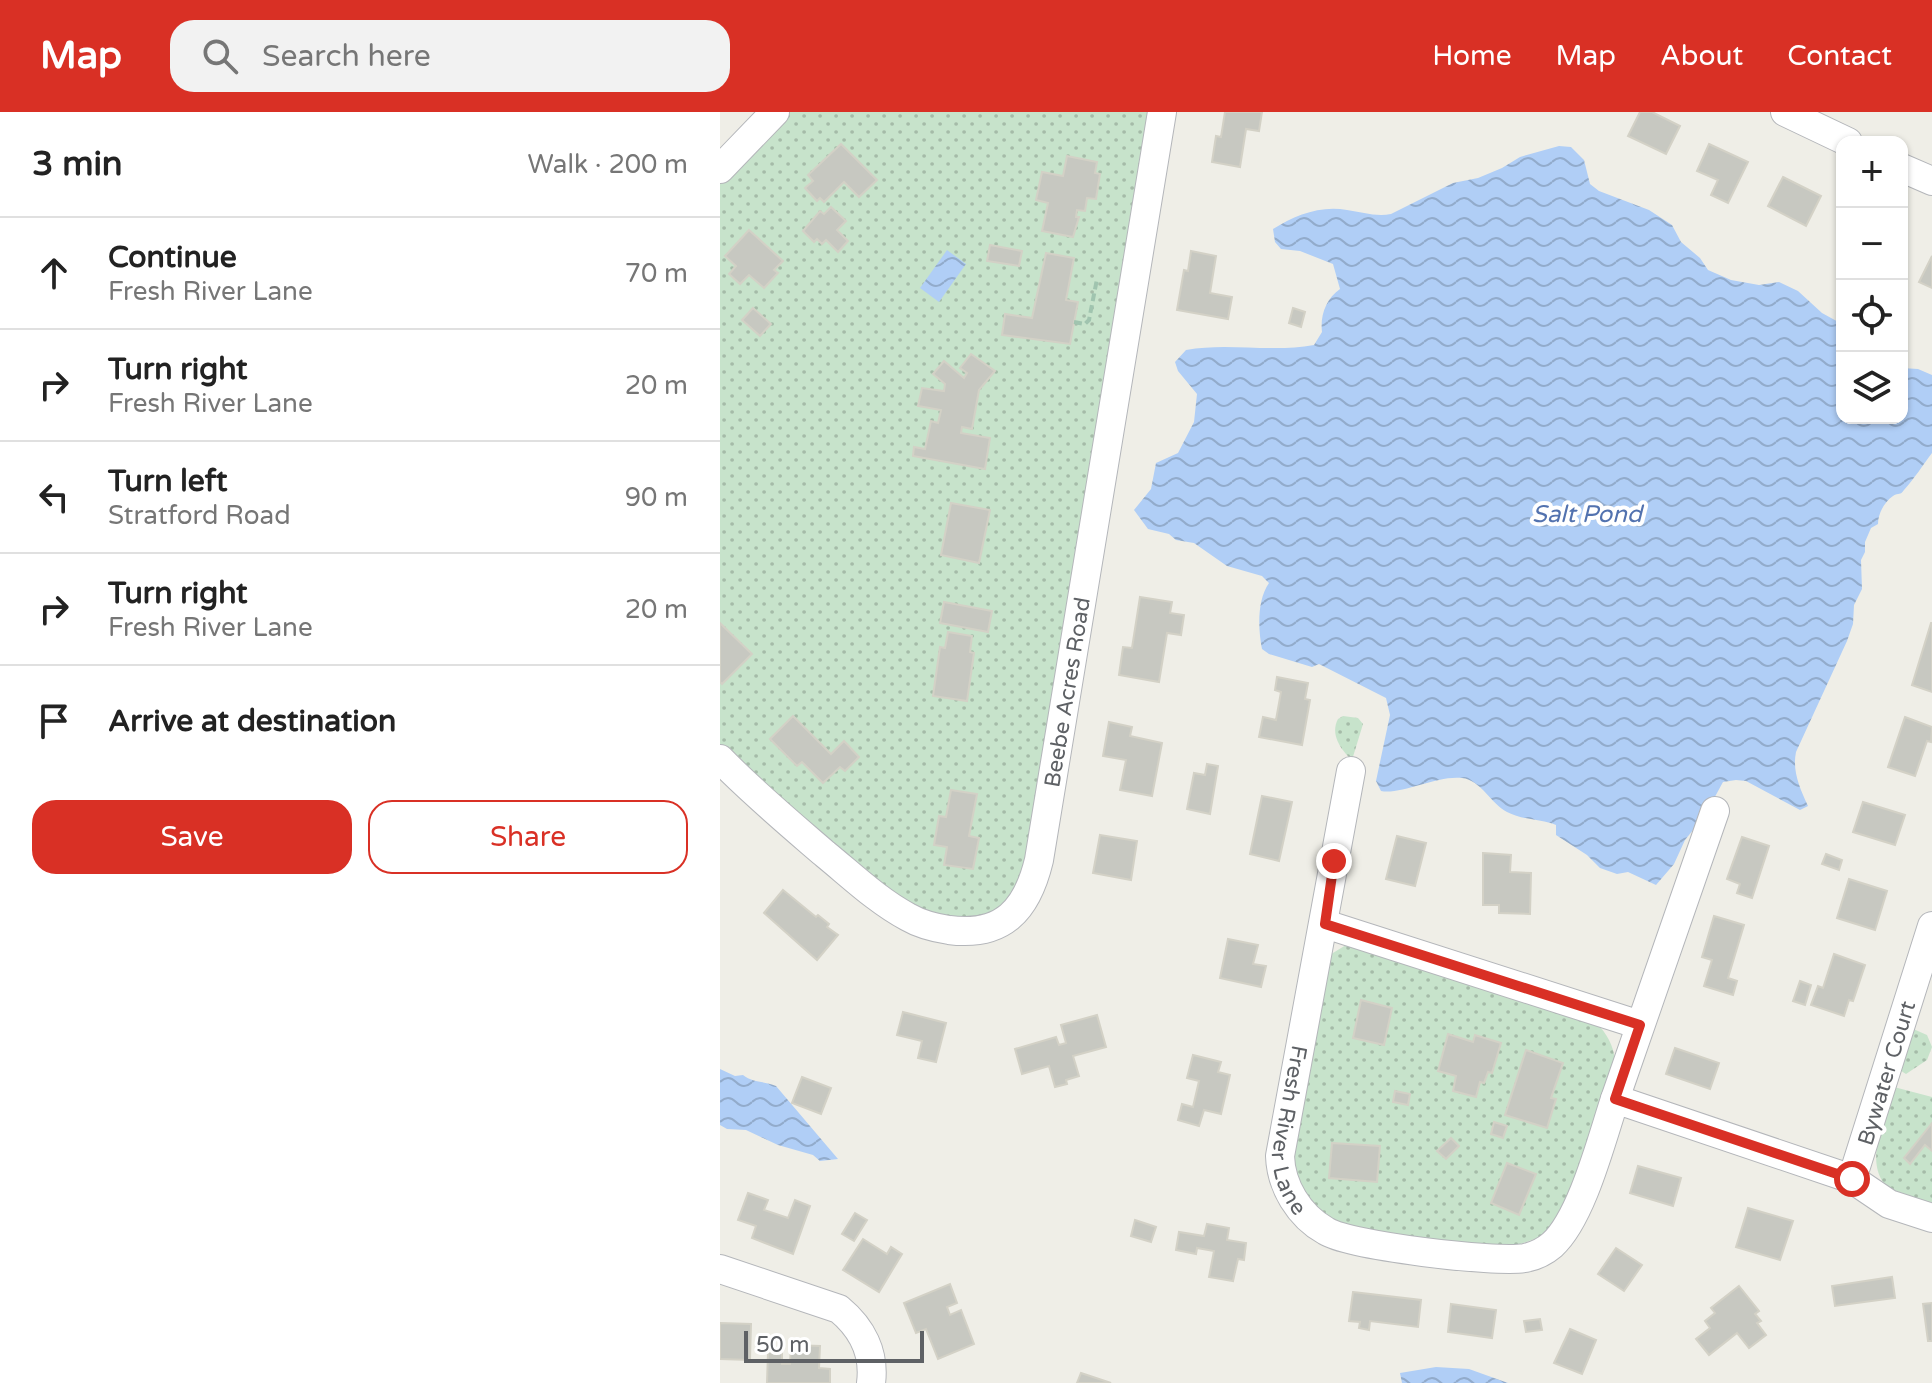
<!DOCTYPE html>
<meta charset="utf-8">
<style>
:root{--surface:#fff;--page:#f2f2f2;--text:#222;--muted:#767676;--line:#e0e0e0;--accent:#d93025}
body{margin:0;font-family:"Varela Round",sans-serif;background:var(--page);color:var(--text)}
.controls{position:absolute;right:24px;top:24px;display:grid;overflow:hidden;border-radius:16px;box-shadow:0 2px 6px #0004}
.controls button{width:72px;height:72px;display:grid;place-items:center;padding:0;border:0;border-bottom:2px solid var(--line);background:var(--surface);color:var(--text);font:40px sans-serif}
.scale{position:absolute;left:24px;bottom:20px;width:180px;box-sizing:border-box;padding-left:8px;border:4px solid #5e6165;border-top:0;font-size:22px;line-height:28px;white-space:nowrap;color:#5e6165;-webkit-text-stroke:6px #fff;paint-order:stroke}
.stop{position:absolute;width:24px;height:24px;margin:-18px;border:6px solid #d93025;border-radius:50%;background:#fff}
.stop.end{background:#d93025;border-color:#fff;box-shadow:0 2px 8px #0008}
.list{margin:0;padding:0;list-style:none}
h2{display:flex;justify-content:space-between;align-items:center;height:104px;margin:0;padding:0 32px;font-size:34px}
h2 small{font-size:26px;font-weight:400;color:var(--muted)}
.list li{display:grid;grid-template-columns:52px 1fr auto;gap:24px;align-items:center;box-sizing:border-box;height:112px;padding:0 32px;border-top:2px solid var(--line)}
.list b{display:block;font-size:30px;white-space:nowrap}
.list p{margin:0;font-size:26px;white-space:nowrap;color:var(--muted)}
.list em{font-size:26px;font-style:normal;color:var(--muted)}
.actions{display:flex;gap:16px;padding:24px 32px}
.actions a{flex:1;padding:18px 0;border:2px solid var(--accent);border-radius:24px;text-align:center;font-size:28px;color:var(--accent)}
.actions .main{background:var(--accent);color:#fff}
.icon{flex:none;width:44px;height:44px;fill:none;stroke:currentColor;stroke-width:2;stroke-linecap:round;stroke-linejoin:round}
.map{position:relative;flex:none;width:1212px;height:1271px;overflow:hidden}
header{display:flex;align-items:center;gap:48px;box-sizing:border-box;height:112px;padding:0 40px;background:var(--accent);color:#fff}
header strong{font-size:38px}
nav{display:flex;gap:44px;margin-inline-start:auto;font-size:28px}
.search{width:560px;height:72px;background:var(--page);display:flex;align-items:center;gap:20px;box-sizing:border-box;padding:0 28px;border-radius:24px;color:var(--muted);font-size:30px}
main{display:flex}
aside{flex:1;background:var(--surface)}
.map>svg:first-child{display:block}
.grass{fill:url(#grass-dots)}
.water{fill:url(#water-waves)}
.building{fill:#c7c8c1;stroke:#d3d1c6;stroke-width:2}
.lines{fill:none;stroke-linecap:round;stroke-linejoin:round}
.minor-casing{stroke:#b4b6ba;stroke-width:30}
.path{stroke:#a0c4af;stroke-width:4;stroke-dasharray:8 4;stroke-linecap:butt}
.minor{stroke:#fff;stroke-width:28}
.route{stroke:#d93025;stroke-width:10}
.labels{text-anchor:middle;stroke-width:8;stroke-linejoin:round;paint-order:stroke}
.street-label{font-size:22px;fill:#5e6165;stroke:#fff}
.water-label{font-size:24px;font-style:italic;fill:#5272af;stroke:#fff}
</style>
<header>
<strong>Map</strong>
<div class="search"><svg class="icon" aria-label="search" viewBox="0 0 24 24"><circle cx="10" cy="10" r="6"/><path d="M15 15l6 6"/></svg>Search here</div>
<nav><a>Home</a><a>Map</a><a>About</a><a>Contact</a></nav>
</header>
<main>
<aside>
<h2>3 min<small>Walk · 200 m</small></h2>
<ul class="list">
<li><svg class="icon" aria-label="ahead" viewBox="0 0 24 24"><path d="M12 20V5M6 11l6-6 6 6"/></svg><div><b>Continue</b><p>Fresh River Lane</p></div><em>70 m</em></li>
<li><svg class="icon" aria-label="right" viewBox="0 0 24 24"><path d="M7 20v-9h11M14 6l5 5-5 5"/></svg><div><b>Turn right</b><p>Fresh River Lane</p></div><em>20 m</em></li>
<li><svg class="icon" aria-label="left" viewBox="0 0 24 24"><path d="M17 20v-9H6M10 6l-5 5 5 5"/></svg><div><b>Turn left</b><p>Stratford Road</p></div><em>90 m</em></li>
<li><svg class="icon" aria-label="right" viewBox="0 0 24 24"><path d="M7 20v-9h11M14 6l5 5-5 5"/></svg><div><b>Turn right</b><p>Fresh River Lane</p></div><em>20 m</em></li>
<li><svg class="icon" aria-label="arrive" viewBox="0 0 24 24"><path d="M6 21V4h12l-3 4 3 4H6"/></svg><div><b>Arrive at destination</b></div></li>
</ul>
<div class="actions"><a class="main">Save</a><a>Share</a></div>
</aside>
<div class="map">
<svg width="1212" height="1271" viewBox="0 0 1212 1271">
<defs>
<pattern id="grass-dots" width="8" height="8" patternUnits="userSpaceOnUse" patternTransform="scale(2)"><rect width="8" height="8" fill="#c7e3cb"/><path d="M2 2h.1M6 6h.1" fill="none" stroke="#a5bba8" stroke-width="1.8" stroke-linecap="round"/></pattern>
<pattern id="water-waves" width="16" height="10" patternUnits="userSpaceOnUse" patternTransform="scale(2)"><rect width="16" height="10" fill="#b0cef6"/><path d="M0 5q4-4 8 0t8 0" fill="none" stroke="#92abcb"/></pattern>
</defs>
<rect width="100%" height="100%" fill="#efeee7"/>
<g class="grass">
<path d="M68,0H432L312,725L297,775L285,792L270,802L252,807L213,806L145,762L0,632V71Z"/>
<path d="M623,604L638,606L643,612L632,648C620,637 610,622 618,607Z"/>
<path d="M626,833L877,911C887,923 893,932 895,948L853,1082L826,1123L792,1135L632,1121L584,1087L569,1039L608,844Z"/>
<path d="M1191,916L1207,923L1212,935L1207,948L1186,962L1178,957Z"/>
<path d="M1174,975L1212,985V1094C1200,1090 1186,1087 1176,1081C1138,1061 1165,1004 1174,975Z"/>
</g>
<g class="water">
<path d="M839,34L851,35L864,48L870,72L879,79L929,98L952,113L961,130L980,146L988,158L1011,168L1039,173L1059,170L1078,179L1102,201L1122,212V306H1182V256L1198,257L1212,263V341C1203,353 1194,367 1184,378C1180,384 1179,380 1173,384C1164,390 1158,402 1158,412L1151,416L1145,430V440L1141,448L1142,477L1134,493L1133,512L1127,529L1076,640C1072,659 1080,677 1088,694L1080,698L1026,669L1016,668L1003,670L985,703L965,728L954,752L936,773L908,760L897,762L880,756L867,743L836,723V713C821,707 802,708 787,700C771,692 761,668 742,666C717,663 681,683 661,679L656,669L670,603L666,586L599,552L592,555L549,542L542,537C538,517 537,488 549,471L542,464L507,454L474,431L456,428L449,422L428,417L414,398L431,377L436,351L458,341L474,310L477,282L458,259L455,250L466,238C508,230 551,241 594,233L602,220C600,203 606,187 620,177L613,152L580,139L561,137L555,130L553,117C575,103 601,93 627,98C642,100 656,105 671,102L733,71L758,66L782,56L800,45Z"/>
<path d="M227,138L246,152L219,190L200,176Z"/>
<path d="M0,957L15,964L23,963C33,971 45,969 56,974L118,1047L100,1049L93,1043L58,1033L26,1018L7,1017L0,1013Z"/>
<path d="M716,1255L749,1257L788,1271H682L680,1261Z"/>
</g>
<g class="building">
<path d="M505,0H542L539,19L526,17L520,55L492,50L496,24L501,25Z"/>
<path d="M920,0H932L960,14L946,42L908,24Z"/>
<path d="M121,32L157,68L139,85L124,70L104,90L100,86L97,89L85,76L93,69L88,63Z"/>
<path d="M989,32L1028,50L1008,91L991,83L998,68L977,59Z"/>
<path d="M347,44L377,50L375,61L380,62L376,87L367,86L365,99L357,98L356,105H359L353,125L322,119L328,91L316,88L322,60L343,64Z"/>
<path d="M1063,65L1101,84L1086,114L1048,94Z"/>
<path d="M111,95L126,109L117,118L128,129L118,140L106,128L102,132L97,127L94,130L83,119L100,99L104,102Z"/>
<path d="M29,118L63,149L54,158L58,161L44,176L29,163L20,172L9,162L16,154L5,144Z"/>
<path d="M270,133L302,139L299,154L267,149Z"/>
<path d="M471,139L496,144L490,181L512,185L508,207L457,198L464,158L468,159Z"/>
<path d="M326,141L354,146L346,188L358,190L350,232L282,223L285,202L312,206Z"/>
<path d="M1212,144V176L1199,170Z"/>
<path d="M33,196L51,212L40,224L22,208Z"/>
<path d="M573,196L585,200L581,215L569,211Z"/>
<path d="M251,242L275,259L259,278L252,317L242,315L241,321L270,326L265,357L193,344L194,335L205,337L211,309L218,311L221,298L198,294L202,276L224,279L225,272L213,262L224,249L244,266L247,261L240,256Z"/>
<path d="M231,391L270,398L259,451L221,443Z"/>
<path d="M420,485L452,490L450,501L464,503L461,523L447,521L439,570L399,563L403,535L412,536Z"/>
<path d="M224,490L272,499L268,520L220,511Z"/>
<path d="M0,511L32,542L2,572L0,570Z"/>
<path d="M1211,511H1212V580L1192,573Z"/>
<path d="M228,520L252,524L250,540L254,541L247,589L213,584L220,535L225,536Z"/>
<path d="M557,565L588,571L585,587L590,588L582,633L539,625L543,605L556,608L561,580L555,578Z"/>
<path d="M73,604L111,642L124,629L139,645L125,659L120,655L103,671L82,650L77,654L50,627Z"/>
<path d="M1185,605L1212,615L1211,630L1207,629L1195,664L1168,655Z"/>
<path d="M389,610L412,615L410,624L442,631L432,684L400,678L406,648L383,644Z"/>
<path d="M487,652L498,654L490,702L467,697L474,661L485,663Z"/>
<path d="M231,678L257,682L249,724L259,726L253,757L224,753L227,735L214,733L219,704L226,705Z"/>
<path d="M542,684L572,690L559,749L530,742Z"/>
<path d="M1143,690L1185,703L1175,733L1133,720Z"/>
<path d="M380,723L417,729L411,768L373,761Z"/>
<path d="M677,724L706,731L695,774L666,767Z"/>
<path d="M1022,725L1049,734L1032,786L1017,781L1020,772L1007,767Z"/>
<path d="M763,741L791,743L790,760L811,761L810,802L779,801V793H763Z"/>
<path d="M1106,742L1122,748L1119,758L1102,752Z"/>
<path d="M1129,767L1167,779L1155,818L1117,806Z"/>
<path d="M63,778L96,805L98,803L109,812L107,815L118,823L97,848L44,801Z"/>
<path d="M994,804L1024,813L1008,866L1017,869L1013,883L984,874L992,848L982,845Z"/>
<path d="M508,827L538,833L533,852L546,854L541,875L500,866Z"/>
<path d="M1114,842L1145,853L1133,889L1129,888L1124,904L1091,893L1098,874L1103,876Z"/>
<path d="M1080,869L1091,873L1085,893L1073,889Z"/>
<path d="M641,888L672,896L664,933L633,926Z"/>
<path d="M183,900L226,911L216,950L198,946L202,929L177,923Z"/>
<path d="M377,903L386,935L353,944L359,964L346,968L347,972L335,975L329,954L302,962L295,937L336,925L339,933L346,931L341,913Z"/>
<path d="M728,922L753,930L755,923L781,931L772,961L768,960L764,971L760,970L756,985L733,979L736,964L718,959Z"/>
<path d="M955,936L999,951L990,977L946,962Z"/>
<path d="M806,938L843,951L831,986L836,987L827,1016L785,1003Z"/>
<path d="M473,943L501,950L498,960L510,963L501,1002L484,998L479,1014L458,1008L462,992L473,995L479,969L467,966Z"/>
<path d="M82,965L111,976L101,1002L72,991Z"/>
<path d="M675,979L690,982L688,993L673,990Z"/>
<path d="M774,1010L787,1014L783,1026L771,1022Z"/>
<path d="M1212,1011V1039L1205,1033L1190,1052L1184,1046Z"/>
<path d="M731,1026L739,1034L726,1047L717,1039Z"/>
<path d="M612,1031L660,1034L657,1070L609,1066Z"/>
<path d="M787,1051L816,1062L799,1103L771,1091Z"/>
<path d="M918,1054L961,1066L953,1094L910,1081Z"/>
<path d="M28,1081L48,1088L44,1098L68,1106L75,1088L90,1094L73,1142L32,1126L36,1114L18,1108Z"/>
<path d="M1028,1096L1073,1109L1060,1148L1016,1135Z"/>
<path d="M135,1101L147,1108L134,1129L122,1122Z"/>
<path d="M415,1108L436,1115L431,1130L411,1124Z"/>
<path d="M487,1112L509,1116L507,1128L526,1131L524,1148L518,1147L513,1169L489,1165L494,1139L477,1136L476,1142L456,1138L459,1120L484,1124Z"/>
<path d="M143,1127L167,1142L171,1135L182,1142L159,1180L123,1158Z"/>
<path d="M896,1136L922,1153L904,1179L878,1162Z"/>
<path d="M1172,1165L1175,1186L1115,1194L1112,1174Z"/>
<path d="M230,1172L237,1191L227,1195L230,1203L241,1198L254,1232L218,1247L206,1217L196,1221L184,1191Z"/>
<path d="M1019,1174L1039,1199L1035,1202L1041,1209L1037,1211L1046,1223L1029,1236L1017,1221L989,1243L976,1227L990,1216L985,1209L995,1201L991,1196Z"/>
<path d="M633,1180L701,1188L698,1215L650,1209L649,1218L639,1216L640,1210L629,1209Z"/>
<path d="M1212,1191V1229H1208L1203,1192Z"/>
<path d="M731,1192L776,1198L772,1226L728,1220Z"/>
<path d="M820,1207L822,1218L806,1220L804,1209Z"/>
<path d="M0,1211L31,1212L30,1248L0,1247Z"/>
<path d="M850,1217L876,1228L862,1262L834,1251Z"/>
<path d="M71,1233L100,1234L99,1256L110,1257V1271H47L48,1240H62V1252H70Z"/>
<path d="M361,1261L391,1271H357Z"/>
</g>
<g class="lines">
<g class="minor-casing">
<g id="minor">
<path d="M1065,0L1128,30"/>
<path d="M1182,56L1212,69"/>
<path d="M0,57L55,0"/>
<path id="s1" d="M0,647C33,681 69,711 105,742C132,764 158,789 188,805C200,812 216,816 229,818C283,825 307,798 319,748L442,0"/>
<path id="s2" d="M631,659L560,1044C561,1074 579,1104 606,1119C630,1134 775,1151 805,1146C815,1144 825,1139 832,1133C862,1106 882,1026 895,987L1132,1067"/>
<path d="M605,812L920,913"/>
<path d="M1212,814L1132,1067L1169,1092L1212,1106"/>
<path d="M895,987L995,699"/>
<path d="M0,1157L119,1197C142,1216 155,1241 151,1271"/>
</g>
</g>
<path class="path" d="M354,210L365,212L369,208L377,167"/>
<use href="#minor" class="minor"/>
</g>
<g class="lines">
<path class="route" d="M614,749L605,812L920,913L895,987L1132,1067"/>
</g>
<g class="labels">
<g class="street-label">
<text dy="8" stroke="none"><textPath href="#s1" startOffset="588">Beebe Acres Road</textPath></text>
<text transform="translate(1166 961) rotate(-73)" y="8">Bywater Court</text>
<text dy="8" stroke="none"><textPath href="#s2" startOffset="366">Fresh River Lane</textPath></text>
</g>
<g class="water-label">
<text x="867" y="410">Salt Pond</text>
</g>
</g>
</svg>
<div class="controls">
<button>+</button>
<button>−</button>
<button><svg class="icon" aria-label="locate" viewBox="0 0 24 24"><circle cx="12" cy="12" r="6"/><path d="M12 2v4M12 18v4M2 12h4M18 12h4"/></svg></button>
<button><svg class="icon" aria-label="layers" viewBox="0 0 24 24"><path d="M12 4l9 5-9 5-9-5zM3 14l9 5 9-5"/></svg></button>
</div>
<div class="scale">50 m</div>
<div class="stop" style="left:1132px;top:1067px"></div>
<div class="stop end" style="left:614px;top:749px"></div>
</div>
</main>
